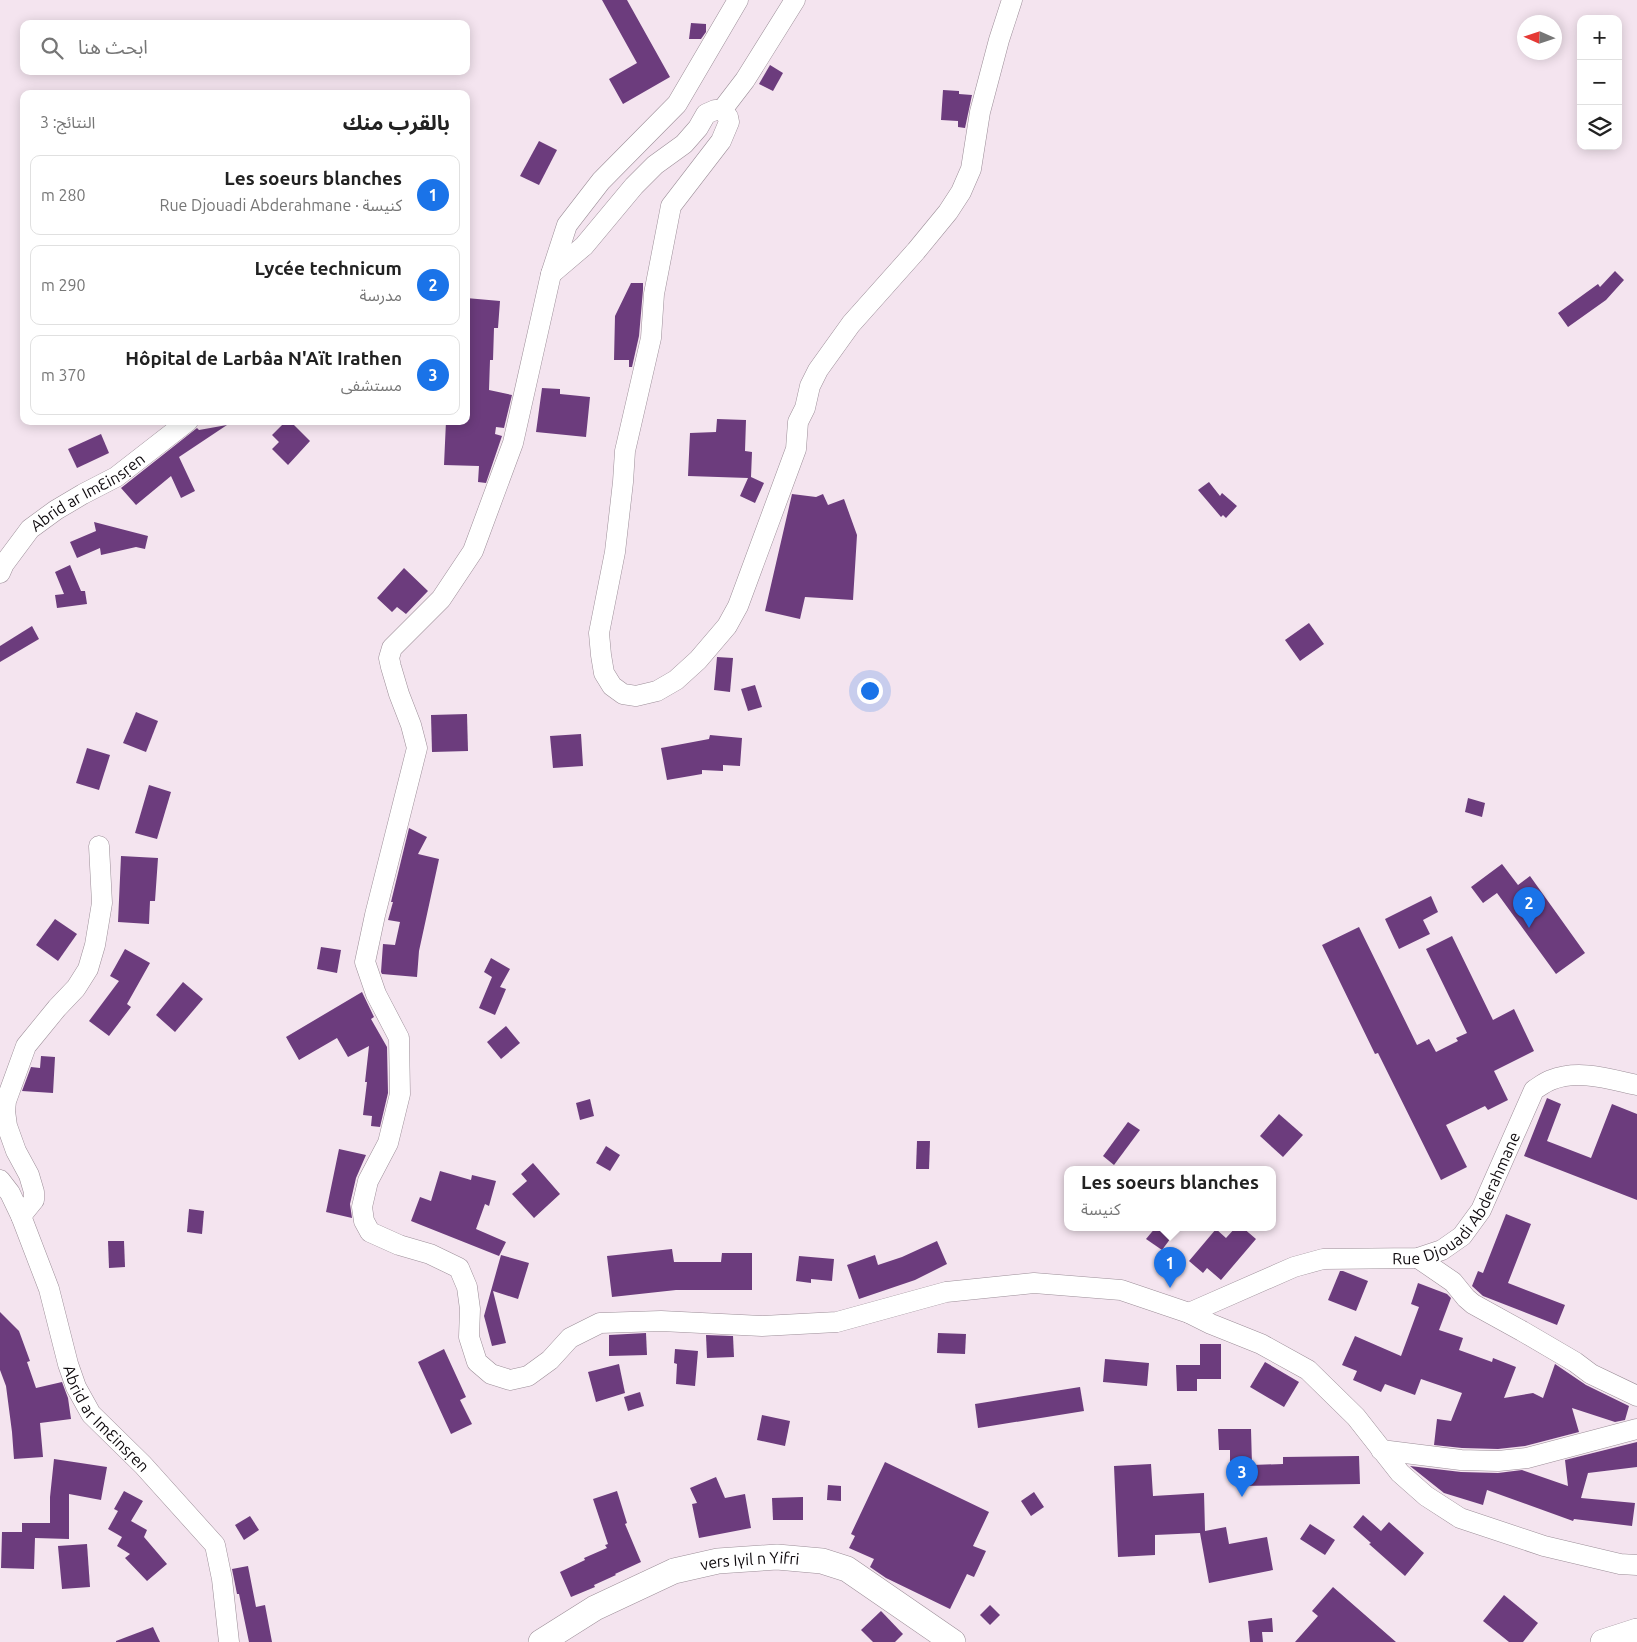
<!DOCTYPE html>
<html lang="ar">
<meta charset="utf-8">
<style>
:root{--surface:#fff;--page:#f2f2f2;--text:#222;--muted:#767676;--line:#e0e0e0;--accent:#1a73e8}
body{margin:0;font-family:Ubuntu,"Noto Sans Arabic",sans-serif;background:var(--page);color:var(--text);direction:rtl}
.controls{position:absolute;right:15px;top:15px;display:grid;overflow:hidden;border-radius:10px;box-shadow:0 2px 12px #0003}
.controls button{width:45px;height:45px;display:grid;place-items:center;padding:0;border:0;border-bottom:1px solid var(--line);background:var(--surface);color:var(--text);font:25px sans-serif}
.compass{position:absolute;left:1517px;top:15px;width:45px;height:45px;border-radius:50%;background:var(--surface);box-shadow:0 2px 12px #0003;rotate:273deg}
.you{position:absolute;left:869px;top:690px;width:18px;height:18px;margin:-12px;border:4px solid #fff;border-radius:50%;background:#1a73e8;box-shadow:0 0 0 8px #1a73e833}
.badge{display:grid;place-items:center;width:32px;height:32px;border-radius:50%;background:var(--accent);color:#fff;font-size:16px;font-weight:700}
.pin{position:absolute;translate:-50% -41px;filter:drop-shadow(0 1px 2px #0008)}
.pin::after{content:'';position:absolute;top:26px;width:18px;height:15px;background:inherit;clip-path:polygon(0 0,100% 0,50% 100%)}
.popup{position:absolute;left:1064px;top:1166px;width:212px;height:65px;box-sizing:border-box;display:grid;place-content:center;border-radius:10px;background:var(--surface);filter:drop-shadow(0 1px 4px #0005);font-size:16px;white-space:nowrap;color:var(--muted)}
.popup b{font-size:19px;color:var(--text)}
.popup::after{content:'';position:absolute;left:50%;top:100%;margin-left:-10px;border:10px solid transparent;border-top-color:var(--surface)}
.list{margin:0;padding:0;list-style:none}
h2{display:flex;justify-content:space-between;align-items:center;height:65px;margin:0;padding:0 20px;font-size:21px}
h2 small{font-size:16px;font-weight:400;color:var(--muted)}
.list li{display:grid;grid-template-columns:32px 1fr auto;gap:15px;align-items:center;box-sizing:border-box;height:80px;margin:0 10px 10px;padding:0 10px;border:1px solid var(--line);border-radius:10px}
.list b{display:block;font-size:19px;white-space:nowrap}
.list p{margin:0;font-size:16px;white-space:nowrap;color:var(--muted)}
.list em{font-size:16px;font-style:normal;color:var(--muted)}
.icon{flex:none;width:28px;height:28px;fill:none;stroke:currentColor;stroke-width:2;stroke-linecap:round;stroke-linejoin:round}
.map{position:relative;flex:none;width:1637px;height:1642px;overflow:hidden;direction:ltr}
.search{position:absolute;background:var(--surface);box-shadow:0 2px 12px #0003;left:20px;top:20px;width:450px;height:55px;display:flex;align-items:center;gap:12px;box-sizing:border-box;padding:0 18px;border-radius:10px;color:var(--muted);font-size:19px}
.panel{position:absolute;background:var(--surface);box-shadow:0 2px 12px #0003;left:20px;top:90px;width:450px;height:335px;border-radius:10px;direction:rtl}
.map>svg:first-child{display:block}
.building{fill:#6c3c7d}
.lines{fill:none;stroke-linecap:round;stroke-linejoin:round}
.minor-casing{stroke:#9c8e98;stroke-width:21}
.major-casing{stroke:#9c8e98;stroke-width:26}
.minor{stroke:#fff;stroke-width:20}
.major{stroke:#fff;stroke-width:25}
.labels{text-anchor:middle;stroke-width:5;stroke-linejoin:round;paint-order:stroke}
.street-label{font-size:16px;fill:#0f0a0e;stroke:#f4e4ef}
</style>
<div class="map">
<svg width="1637" height="1642" viewBox="0 0 1637 1642">
<rect width="100%" height="100%" fill="#f4e4ef"/>
<g class="building">
<path d="M602,0H627L670,77L623,104L609,79L637,63Z"/>
<path d="M691,23L706,24V32L701,39H689Z"/>
<path d="M770,65L783,73L773,91L759,84Z"/>
<path d="M943,90L959,91V94L972,95L965,128L958,127V121L941,120Z"/>
<path d="M539,141L557,150L539,185L520,176Z"/>
<path d="M1615,271L1624,280L1606,300L1568,327L1558,313L1598,284L1600,287Z"/>
<path d="M631,283H643V290L639,336L632,367H629V360H614L615,316Z"/>
<path d="M466,298L500,301L498,328H494L493,360H490L489,390L512,395L504,428L496,427L495,434L502,436L486,483L478,482L479,466L444,465L446,421H466Z"/>
<path d="M542,388L560,389V394L590,397L586,437L536,432Z"/>
<path d="M717,419L746,420L745,451L752,452L751,477L764,483L755,503L740,496L748,478L688,476L690,433L716,432Z"/>
<path d="M286,421H290L310,441L288,465L272,449L279,442L272,435Z"/>
<path d="M227,425L179,457L195,491L181,498L171,476L136,505L121,488L197,428L199,430Z"/>
<path d="M101,434L109,453L77,468L68,449Z"/>
<path d="M1209,482L1220,496L1222,493L1237,506L1226,518L1223,515L1221,517L1198,490Z"/>
<path d="M792,494L816,497L823,494L828,505L844,499L857,535L853,600L805,597L800,619L765,611Z"/>
<path d="M94,522L148,536L145,549L136,547L101,555L100,548L77,558L70,542L96,531Z"/>
<path d="M70,565L81,591H85L87,604L57,608L55,595L64,594L55,572Z"/>
<path d="M404,568L428,591L406,614L397,607L392,612L377,598Z"/>
<path d="M1309,623L1324,644L1300,661L1285,640Z"/>
<path d="M32,626L39,639L0,662V646Z"/>
<path d="M717,657L733,658L730,692L714,690Z"/>
<path d="M755,685L762,707L748,711L741,689Z"/>
<path d="M136,712L158,721L146,752L123,743Z"/>
<path d="M467,714L468,751L432,752L431,715Z"/>
<path d="M581,734L583,766L553,768L550,736Z"/>
<path d="M710,735L742,738L740,766L723,765V771L702,770V774L667,780L661,748L709,739Z"/>
<path d="M87,748L110,755L99,790L76,783Z"/>
<path d="M149,785L171,792L157,839L135,833Z"/>
<path d="M1468,798L1485,803L1482,817L1465,812Z"/>
<path d="M409,828L427,837L418,854L439,859L419,951L417,977L382,974L381,972L383,944L395,945L400,922L388,920L393,902H391Z"/>
<path d="M121,856L158,858L155,901H150L149,924L118,922Z"/>
<path d="M1502,864L1518,885L1530,876L1585,953L1556,974L1497,893L1483,903L1471,887Z"/>
<path d="M1431,896L1438,912L1423,920L1430,934L1399,949L1385,919Z"/>
<path d="M55,919L77,934L58,961L36,945Z"/>
<path d="M1359,927L1417,1045L1429,1039L1436,1052L1458,1041L1456,1038L1467,1033L1426,949L1452,936L1493,1020L1514,1009L1534,1051L1494,1071L1508,1100L1488,1110L1485,1106L1446,1125L1467,1167L1441,1180L1378,1053L1375,1054L1322,945Z"/>
<path d="M321,947L341,950L337,973L317,969Z"/>
<path d="M125,949L150,963L127,1004L131,1007L109,1036L89,1021L119,981L110,976Z"/>
<path d="M491,958L510,969L500,987L506,989L495,1015L479,1008L492,977L484,972Z"/>
<path d="M183,982L203,999L175,1032L156,1015Z"/>
<path d="M362,992L374,1017L371,1019L387,1047L388,1093L380,1127L371,1126L372,1116L363,1115L367,1082H365L369,1046L348,1057L337,1038L299,1060L286,1037Z"/>
<path d="M506,1026L520,1043L501,1059L487,1042Z"/>
<path d="M41,1056L55,1057L53,1093L22,1091L31,1067L40,1068Z"/>
<path d="M1547,1098L1561,1104L1547,1141L1591,1158L1612,1104L1637,1114V1200L1524,1156Z"/>
<path d="M590,1099L594,1116L580,1120L576,1103Z"/>
<path d="M1279,1114L1303,1135L1283,1157L1260,1136Z"/>
<path d="M1128,1122L1140,1130L1114,1165L1103,1156Z"/>
<path d="M917,1141H930L929,1169H916Z"/>
<path d="M606,1146L620,1155L610,1171L596,1163Z"/>
<path d="M339,1149L366,1155L356,1178L350,1204L352,1218L326,1212Z"/>
<path d="M533,1163L560,1194L534,1218L512,1194L527,1181L521,1174Z"/>
<path d="M440,1171L471,1180L472,1175L496,1181L489,1206L485,1204L476,1229L506,1242L499,1256L411,1221L420,1197L431,1201Z"/>
<path d="M189,1209L204,1211L202,1234L187,1232Z"/>
<path d="M1506,1214L1531,1224L1508,1283L1565,1305L1557,1325L1483,1296L1472,1286L1478,1271L1483,1273Z"/>
<path d="M1156,1227H1179L1162,1250L1146,1239Z"/>
<path d="M1236,1227H1242L1256,1239L1221,1280L1207,1268L1203,1273L1189,1261L1216,1229L1226,1238Z"/>
<path d="M108,1241H124L125,1267L109,1268Z"/>
<path d="M937,1241L947,1264L915,1280L859,1299L847,1265L875,1255L878,1265L902,1257Z"/>
<path d="M672,1249L674,1262H721L722,1253H752V1290H676L612,1297L607,1256Z"/>
<path d="M501,1255L529,1263L518,1299L493,1291L506,1343L492,1346L484,1316Z"/>
<path d="M799,1256L834,1259L832,1281L811,1279V1283L796,1281Z"/>
<path d="M1340,1271H1343L1368,1281L1356,1311L1328,1300Z"/>
<path d="M1418,1283L1447,1294L1451,1298L1439,1330L1463,1338L1459,1350L1492,1362L1493,1358L1516,1367L1504,1398L1533,1393L1543,1398L1555,1364L1586,1385L1629,1406L1625,1420L1615,1422L1572,1408L1579,1432L1525,1446L1498,1449L1462,1448L1434,1445L1437,1419L1451,1421L1462,1393L1421,1379L1415,1395L1385,1384L1381,1392L1353,1380L1357,1371L1342,1365L1355,1336L1401,1356L1419,1307L1411,1304Z"/>
<path d="M0,1312L19,1331L30,1361L27,1362L36,1388L62,1382L68,1398L71,1419L40,1423L43,1457L14,1459L12,1432L6,1386L0,1370Z"/>
<path d="M646,1333L647,1355L609,1356V1335Z"/>
<path d="M938,1333L966,1334L965,1354L937,1353Z"/>
<path d="M706,1335L733,1336L734,1357L707,1358Z"/>
<path d="M1200,1344H1221V1379H1197V1391H1177L1176,1365H1200Z"/>
<path d="M444,1349L466,1397L460,1400L472,1424L451,1434L418,1362Z"/>
<path d="M675,1349L698,1351L695,1386L676,1384L677,1364L674,1363Z"/>
<path d="M1105,1359L1149,1363L1147,1386L1103,1382Z"/>
<path d="M1265,1362L1299,1382L1284,1407L1250,1387Z"/>
<path d="M619,1364L625,1393L596,1402L588,1372Z"/>
<path d="M1080,1387L1084,1411L978,1428L975,1404Z"/>
<path d="M640,1392L644,1406L628,1411L624,1397Z"/>
<path d="M762,1415L790,1421L785,1446L757,1440Z"/>
<path d="M1218,1429H1251L1252,1465L1283,1464V1457L1359,1456L1360,1484L1239,1486V1464H1230V1450H1219Z"/>
<path d="M1637,1442V1467L1588,1473L1581,1498L1635,1503L1632,1526L1574,1519L1573,1521L1487,1490L1483,1505L1444,1493L1410,1466L1461,1472L1498,1473L1522,1470L1568,1486L1565,1460Z"/>
<path d="M54,1459L107,1467L101,1500L69,1494V1539L35,1538L34,1569L1,1568L2,1532H22V1523H50V1497Z"/>
<path d="M885,1462L989,1512L973,1546L986,1551L974,1577L967,1574L950,1609L886,1578L870,1567L874,1559L849,1548L855,1536L851,1534Z"/>
<path d="M1151,1464L1153,1496L1204,1493L1205,1531L1226,1527L1229,1544L1267,1537L1273,1570L1209,1583L1200,1533L1155,1535V1555L1118,1557L1114,1466Z"/>
<path d="M716,1477L725,1498L745,1494L751,1528L699,1538L692,1504L697,1503L690,1488Z"/>
<path d="M828,1485L841,1486V1501L827,1500Z"/>
<path d="M124,1491L143,1501L131,1521L147,1530L144,1537L167,1564L147,1581L125,1558L130,1554L117,1546L122,1537L108,1529L118,1511L114,1509Z"/>
<path d="M617,1491L627,1523L625,1524L641,1562L615,1574L616,1575L594,1585L595,1587L571,1597L560,1572L585,1560L584,1558L607,1548L605,1545L608,1544L593,1499Z"/>
<path d="M1034,1492L1044,1507L1031,1516L1021,1501Z"/>
<path d="M803,1497V1520H773L772,1498Z"/>
<path d="M1363,1515L1381,1531L1389,1522L1424,1553L1405,1576L1369,1544L1371,1543L1353,1527Z"/>
<path d="M250,1516L259,1530L244,1540L235,1525Z"/>
<path d="M1310,1524L1335,1540L1325,1555L1300,1539Z"/>
<path d="M87,1544L90,1587L62,1589L58,1546Z"/>
<path d="M248,1566L256,1607L265,1605L272,1642H249L239,1594H237L232,1569Z"/>
<path d="M1333,1587L1396,1642H1295L1318,1616L1312,1611Z"/>
<path d="M1504,1595L1538,1623L1523,1642H1509L1483,1621Z"/>
<path d="M990,1605L1000,1615L990,1625L980,1615Z"/>
<path d="M881,1611L903,1634L895,1642H873L861,1630Z"/>
<path d="M1272,1618L1273,1632H1262L1263,1642H1250L1248,1621Z"/>
<path d="M153,1627L160,1642H116V1641Z"/>
</g>
<g class="lines">
<g class="minor-casing">
<g id="minor">
<path d="M738,0L677,104L601,181L567,225L551,274L513,443L473,551L441,599L392,648L389,658L391,667L399,694L411,725L417,748L375,915L365,962L376,994L399,1038L400,1094L388,1143L368,1181L362,1207L364,1221L370,1232L399,1245L430,1254L459,1268L467,1287L470,1309L469,1337L477,1362L491,1374L510,1380L528,1376L550,1360L570,1338L600,1323L661,1321L762,1326L837,1322L946,1292L1034,1283L1121,1290L1189,1313L1211,1324L1261,1344L1308,1370L1356,1417L1400,1473L1426,1496L1460,1518L1544,1546L1620,1564L1637,1565"/>
<path d="M722,110L745,80L795,0"/>
<path d="M551,274L584,246L634,186L655,165L684,144L698,128L706,114L715,110H722L728,117L729,122L721,141L671,206L654,294L651,338L625,451L623,482L615,552L599,633L601,655L604,673L612,686L623,694L636,696L657,691L676,680L698,660L727,626L738,606L796,449L798,422L805,408L810,386L818,370L851,324L916,251L948,212L961,192L971,169L980,112L999,40L1012,0"/>
<path id="s1" d="M0,573L4,564L30,529L56,510L83,494L116,477L188,421"/>
<path id="s2" d="M0,1180L10,1193L21,1216L49,1289L68,1364L76,1387L91,1414L143,1465L215,1545L222,1579L229,1642"/>
<path d="M21,1216L34,1200V1192L29,1175L16,1151L7,1126L5,1111L6,1101L26,1046L57,1008L76,988L88,969L95,945L102,903L99,846"/>
<path d="M1418,1258L1453,1282L1466,1298L1473,1304L1522,1331L1575,1362L1591,1374L1637,1396"/>
<path id="s3" d="M1189,1313L1294,1267L1323,1259L1418,1258L1442,1250L1462,1236L1481,1210L1534,1090C1539,1087 1545,1082 1551,1080C1579,1069 1609,1079 1637,1085"/>
<path d="M1381,1450L1461,1460L1498,1461L1527,1458L1637,1429"/>
</g>
</g>
<g class="major-casing">
<g id="major">
<path id="s4" d="M541,1642L595,1608L674,1571L718,1561L777,1557L822,1561L847,1569L953,1642"/>
<path d="M1603,1642L1637,1631"/>
</g>
</g>
<use href="#minor" class="minor"/>
<use href="#major" class="major"/>
</g>
<g class="labels">
<g class="street-label">
<text dy="6" stroke="none"><textPath href="#s1" startOffset="122">Abrid ar Imɛinsṛen</textPath></text>
<text dy="6" stroke="none"><textPath href="#s3" startOffset="310">Rue Djouadi Abderahmane</textPath></text>
<text dy="6" stroke="none"><textPath href="#s2" startOffset="265">Abrid ar Imɛinsṛen</textPath></text>
<text dy="6" stroke="none"><textPath href="#s4" startOffset="228">vers Iγil n Yifri</textPath></text>
</g>
</g>
</svg>
<div class="controls">
<button>+</button>
<button>−</button>
<button><svg class="icon" aria-label="layers" viewBox="0 0 24 24"><path d="M12 4l9 5-9 5-9-5zM3 14l9 5 9-5"/></svg></button>
</div>
<svg class="compass" viewBox="-18 -18 36 36"><path d="M0-13l5 13h-10z" fill="#e53935"/><path d="M0 13l5-13h-10z" fill="#767676"/></svg>
<div class="you"></div>
<div class="pin badge" style="left:1170px;top:1288px">1</div>
<div class="popup"><b>Les soeurs blanches</b>كنيسة</div>
<div class="pin badge" style="left:1529px;top:928px">2</div>
<div class="pin badge" style="left:1242px;top:1497px">3</div>
<div class="search"><svg class="icon" aria-label="search" viewBox="0 0 24 24"><circle cx="10" cy="10" r="6"/><path d="M15 15l6 6"/></svg>ابحث هنا</div>
<section class="panel">
<h2>بالقرب منك<small>النتائج: 3</small></h2>
<ul class="list">
<li><span class="badge">1</span><div><b>Les soeurs blanches</b><p>كنيسة · Rue Djouadi Abderahmane</p></div><em>280 m</em></li>
<li><span class="badge">2</span><div><b>Lycée technicum</b><p>مدرسة</p></div><em>290 m</em></li>
<li><span class="badge">3</span><div><b>Hôpital de Larbâa N'Aït Irathen</b><p>مستشفى</p></div><em>370 m</em></li>
</ul>
</section>
</div>
